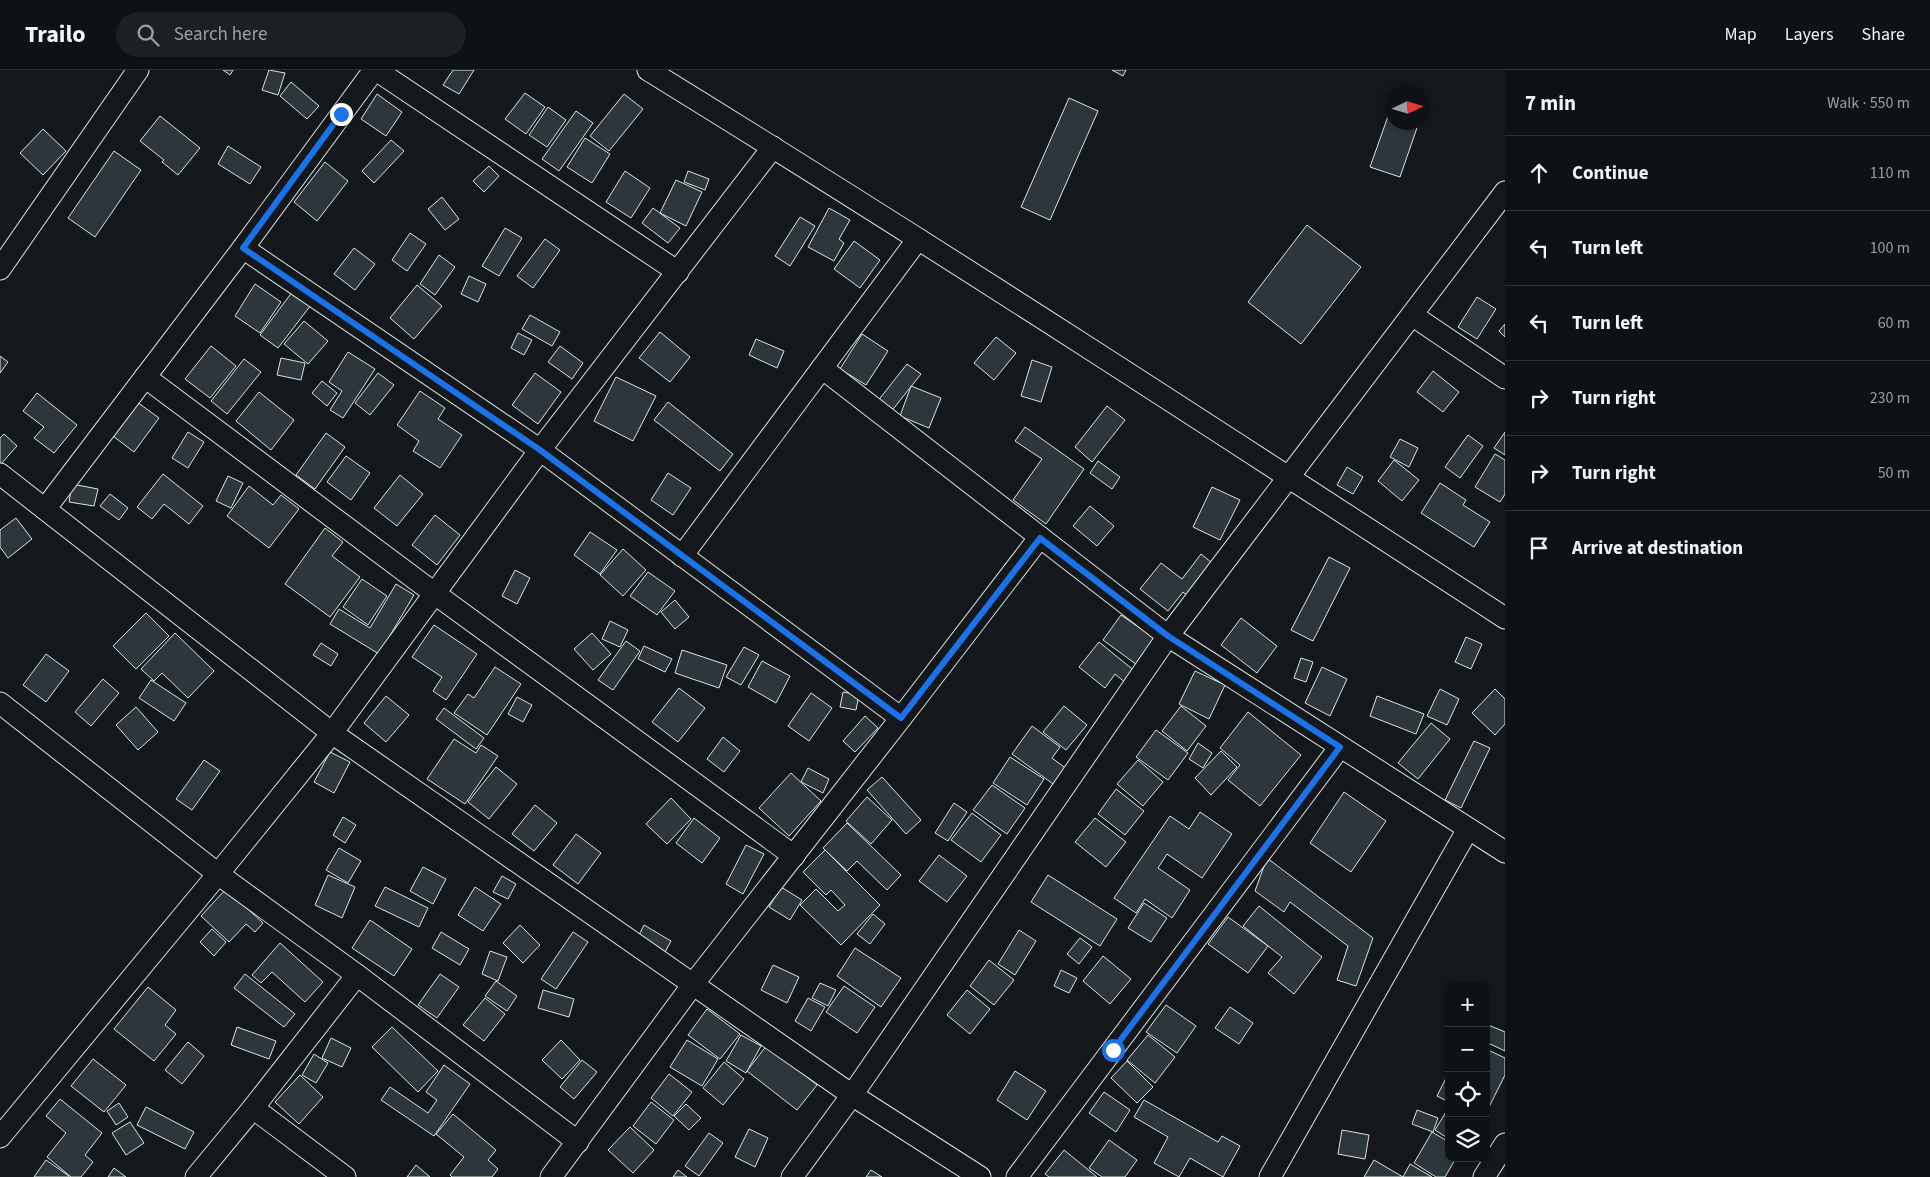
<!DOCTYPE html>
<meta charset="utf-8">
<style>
:root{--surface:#0f1215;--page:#1d2022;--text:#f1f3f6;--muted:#9b9ea0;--line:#2f3234}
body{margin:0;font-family:"Source Sans 3",sans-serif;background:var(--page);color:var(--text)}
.controls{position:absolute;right:15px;bottom:15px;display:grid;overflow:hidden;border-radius:10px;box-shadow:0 2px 8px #0003}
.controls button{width:45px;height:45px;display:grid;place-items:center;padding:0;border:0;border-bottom:1px solid var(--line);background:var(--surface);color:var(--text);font:25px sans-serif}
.compass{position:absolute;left:1385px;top:15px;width:45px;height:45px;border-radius:50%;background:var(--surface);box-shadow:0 2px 8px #0003;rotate:86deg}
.stop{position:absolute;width:15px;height:15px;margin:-11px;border:4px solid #1a73e8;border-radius:50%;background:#fff}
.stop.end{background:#1a73e8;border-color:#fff;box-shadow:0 1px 5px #0008}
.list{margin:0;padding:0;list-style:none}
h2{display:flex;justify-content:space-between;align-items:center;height:65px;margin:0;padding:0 20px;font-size:21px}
h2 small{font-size:16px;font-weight:400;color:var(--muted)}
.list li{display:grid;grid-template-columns:32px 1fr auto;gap:15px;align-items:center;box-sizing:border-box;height:75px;padding:0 20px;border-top:1px solid var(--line)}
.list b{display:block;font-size:19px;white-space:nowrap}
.list em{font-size:16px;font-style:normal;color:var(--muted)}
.icon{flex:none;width:28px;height:28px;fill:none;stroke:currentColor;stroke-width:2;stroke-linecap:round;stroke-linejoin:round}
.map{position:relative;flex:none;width:1505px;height:1107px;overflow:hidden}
header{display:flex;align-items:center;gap:30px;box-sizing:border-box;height:70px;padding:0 25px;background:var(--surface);border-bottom:1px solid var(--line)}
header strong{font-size:24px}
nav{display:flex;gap:28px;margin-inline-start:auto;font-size:18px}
.search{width:350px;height:45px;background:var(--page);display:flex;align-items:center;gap:12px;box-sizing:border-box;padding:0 18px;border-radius:28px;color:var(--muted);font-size:19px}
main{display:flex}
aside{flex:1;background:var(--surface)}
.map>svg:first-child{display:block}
.building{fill:#2c363c;stroke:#d8e6dc}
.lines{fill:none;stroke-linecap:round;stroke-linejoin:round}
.minor-casing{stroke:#d8e6dc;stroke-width:23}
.minor{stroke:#14181c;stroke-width:21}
.route{stroke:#1a73e8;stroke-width:6}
</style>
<header>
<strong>Trailo</strong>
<div class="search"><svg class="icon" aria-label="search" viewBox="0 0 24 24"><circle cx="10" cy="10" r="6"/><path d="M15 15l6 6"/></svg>Search here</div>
<nav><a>Map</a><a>Layers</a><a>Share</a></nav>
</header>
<main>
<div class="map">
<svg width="1505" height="1107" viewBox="0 0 1505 1107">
<rect width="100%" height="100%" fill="#14181c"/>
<g class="building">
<path d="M223,0H233L230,5Z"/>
<path d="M269,0L285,3L278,25L262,20Z"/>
<path d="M453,0H474L459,24L443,15Z"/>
<path d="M1112,0H1126L1123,6Z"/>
<path d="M291,12L319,36L307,49L280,26Z"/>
<path d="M525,23L545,37L526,64L505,49Z"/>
<path d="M377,24L402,42L386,66L361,49Z"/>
<path d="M624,24L643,39L609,81L590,66Z"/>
<path d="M1069,28L1098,41L1050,150L1021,137Z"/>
<path d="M1392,35V52H1419L1400,107L1370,97Z"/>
<path d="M548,37L566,50L547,77L529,65Z"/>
<path d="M576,41L593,53L559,101L542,89Z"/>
<path d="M160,46L200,78L178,105L162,92L164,90L140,71Z"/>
<path d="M43,59L66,81L43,105L20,83Z"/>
<path d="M585,68L610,84L592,113L567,97Z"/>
<path d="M391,70L404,81L374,113L362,101Z"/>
<path d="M228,76L261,97L250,114L218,94Z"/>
<path d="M114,81L141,100L95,167L68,148Z"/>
<path d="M325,92L348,111L317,151L294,132Z"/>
<path d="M489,96L499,106L484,122L473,111Z"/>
<path d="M625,101L650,118L631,148L606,132Z"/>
<path d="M688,101L709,109L705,120L684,112Z"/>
<path d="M676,110L702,122L686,156L660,143Z"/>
<path d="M442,127L459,149L445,160L428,139Z"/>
<path d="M653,138L680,158L668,173L642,153Z"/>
<path d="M829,138L850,150L839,169L844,173L834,191L808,177Z"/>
<path d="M800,147L815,156L790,196L775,186Z"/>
<path d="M1307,155L1361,197L1301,274L1248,232Z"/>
<path d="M505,158L522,168L499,206L482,196Z"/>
<path d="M410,163L426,174L407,201L392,190Z"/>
<path d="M545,169L560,180L533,218L517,206Z"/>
<path d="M854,171L880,190L860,218L834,199Z"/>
<path d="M354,178L375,194L355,220L334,204Z"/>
<path d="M439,185L455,197L435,225L420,214Z"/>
<path d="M469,206L486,214L478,232L461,224Z"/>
<path d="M255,214L281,232L260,263L235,246Z"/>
<path d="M417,215L442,236L414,269L390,248Z"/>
<path d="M293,221L311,235L278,278L260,265Z"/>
<path d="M1477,227L1496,239L1477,269L1458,257Z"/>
<path d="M530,245L560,262L552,276L522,259Z"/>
<path d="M304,251L328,271L308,294L284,274Z"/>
<path d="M1505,254V267L1499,261Z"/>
<path d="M660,262L690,287L670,312L639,288Z"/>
<path d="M518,263L532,270L524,285L511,278Z"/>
<path d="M862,264L888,281L866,315L840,299Z"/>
<path d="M996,267L1016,283L994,310L974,293Z"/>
<path d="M756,269L784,281L777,298L749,285Z"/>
<path d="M211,276L236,296L210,328L185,309Z"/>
<path d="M560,276L583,293L572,309L548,292Z"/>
<path d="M348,282L375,299L343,348L330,340L342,321L329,312Z"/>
<path d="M0,286L8,292L0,303Z"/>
<path d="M281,288L305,293L301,310L277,305Z"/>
<path d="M244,289L261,302L227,344L211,331Z"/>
<path d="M1032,290L1052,297L1041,332L1021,326Z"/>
<path d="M907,294L921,304L890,343L877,332Z"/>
<path d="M1433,301L1459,322L1443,342L1417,322Z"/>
<path d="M378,303L394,315L370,345L355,333Z"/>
<path d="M535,303L561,322L538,354L512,335Z"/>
<path d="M616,307L656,326L633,371L594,351Z"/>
<path d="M322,311L337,323L327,336L312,323Z"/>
<path d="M911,316L941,328L929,358L900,346Z"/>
<path d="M420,321L445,338L438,349L462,365L440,398L413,381L419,371L397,355Z"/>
<path d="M259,322L294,350L271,380L236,351Z"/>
<path d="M37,323L77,355L54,383L34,368L44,357L23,341Z"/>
<path d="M137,332L159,348L134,382L113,366Z"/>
<path d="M668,332L733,384L720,401L654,350Z"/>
<path d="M1107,336L1125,350L1092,392L1075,377Z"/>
<path d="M1025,357L1084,399L1046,454L1013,430L1042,389L1015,371Z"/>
<path d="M188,362L204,372L188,398L172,388Z"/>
<path d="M1505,362V385L1494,378Z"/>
<path d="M326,363L345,377L315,419L296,405Z"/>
<path d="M4,364L17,376L0,395V368Z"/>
<path d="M1468,365L1483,376L1460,408L1445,397Z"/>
<path d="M1400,369L1418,378L1409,397L1390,387Z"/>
<path d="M1495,384L1505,390V424L1500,432L1475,417Z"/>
<path d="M346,386L370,403L351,430L327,412Z"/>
<path d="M1394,390L1419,410L1402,431L1378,411Z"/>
<path d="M1098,391L1120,407L1112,419L1090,403Z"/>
<path d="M1347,397L1363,407L1353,424L1337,415Z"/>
<path d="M668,403L691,418L673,445L651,430Z"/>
<path d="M163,404L203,436L189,454L164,434L152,449L137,437Z"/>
<path d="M400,405L423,424L397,456L374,438Z"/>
<path d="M228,406L243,413L231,438L216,431Z"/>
<path d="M1440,413L1466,430L1463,435L1490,452L1474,477L1421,443Z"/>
<path d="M72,414L98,419L94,436L69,432Z"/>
<path d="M249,416L273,435L281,425L299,439L269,478L227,446Z"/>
<path d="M1212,417L1240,430L1220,470L1193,457Z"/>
<path d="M110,424L128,438L119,450L100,436Z"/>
<path d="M1090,436L1114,456L1097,476L1073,456Z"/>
<path d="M435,445L460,465L437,495L412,475Z"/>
<path d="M16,448L32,469L8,488L0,477V460Z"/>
<path d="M325,458L343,472L332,486L360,507L330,547L285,514Z"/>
<path d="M590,462L617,480L600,504L574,485Z"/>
<path d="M623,479L646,500L623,526L600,505Z"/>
<path d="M1201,484L1216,496L1191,529L1183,522L1168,541L1140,519L1161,493L1182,509Z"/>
<path d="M1329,487L1350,498L1313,571L1291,560Z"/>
<path d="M515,500L530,508L517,534L502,526Z"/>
<path d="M648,502L675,521L657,545L630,526Z"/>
<path d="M362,509L387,526L368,555L343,537Z"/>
<path d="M396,514L414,525L379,584L330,554L339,539L370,558Z"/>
<path d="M675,530L689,547L675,559L661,542Z"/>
<path d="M146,543L169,566L136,599L113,576Z"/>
<path d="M1121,545L1163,574L1144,600L1103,570Z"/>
<path d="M1241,548L1277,576L1257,603L1221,575Z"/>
<path d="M610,551L628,560L620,577L602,569Z"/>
<path d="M434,555L477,584L446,630L433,621L442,607L412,587Z"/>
<path d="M175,563L214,601L188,628L162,603L154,611L141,599Z"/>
<path d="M592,563L611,584L593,600L574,579Z"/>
<path d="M1466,567L1482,574L1471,599L1455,592Z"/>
<path d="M626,571L640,581L613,620L598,610Z"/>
<path d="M1099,572L1142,607L1133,619L1115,604L1105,618L1079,597Z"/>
<path d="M321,573L338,584L331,596L313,585Z"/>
<path d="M644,576L672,589L665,602L638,589Z"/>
<path d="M744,577L759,585L741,615L726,607Z"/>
<path d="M682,580L727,595L719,618L675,603Z"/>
<path d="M46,584L69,601L46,632L23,615Z"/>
<path d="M1301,588L1313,592L1306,612L1294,608Z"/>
<path d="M762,591L790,606L776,633L748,617Z"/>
<path d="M495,597L521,614L487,665L454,643L468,624L474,628Z"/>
<path d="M1322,597L1347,609L1330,646L1305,633Z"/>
<path d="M1195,601L1225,615L1209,649L1179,634Z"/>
<path d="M103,609L119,623L91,656L75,642Z"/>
<path d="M151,610L186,633L174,651L139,628Z"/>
<path d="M679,618L705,638L678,672L652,652Z"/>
<path d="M1440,619L1459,629L1447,655L1427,646Z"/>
<path d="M1495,619L1505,629V654L1495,665L1472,643Z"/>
<path d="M843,622L859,625L856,640L840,637Z"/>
<path d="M811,623L832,638L809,671L788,656Z"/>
<path d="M386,626L409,645L386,672L364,653Z"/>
<path d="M1377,626L1424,644L1416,664L1370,646Z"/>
<path d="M517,627L532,635L523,652L508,644Z"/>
<path d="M1064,636L1087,655L1066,680L1043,662Z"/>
<path d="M1181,636L1206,656L1187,681L1162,661Z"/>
<path d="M136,637L158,662L138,680L116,655Z"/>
<path d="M444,638L484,668L476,679L436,649Z"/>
<path d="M1248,642L1301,685L1260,736L1228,710L1240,695L1220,678Z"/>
<path d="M865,646L878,658L855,682L843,671Z"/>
<path d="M1431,653L1450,669L1418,709L1398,693Z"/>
<path d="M1032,656L1060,677L1052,688L1072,703L1060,719L1012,684Z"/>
<path d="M1156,660L1188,683L1168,710L1136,687Z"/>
<path d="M723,667L740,681L724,702L707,689Z"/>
<path d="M454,669L476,683L481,675L498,686L465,734L427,709Z"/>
<path d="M1474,671L1490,678L1461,738L1445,730Z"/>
<path d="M1198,673L1212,683L1203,698L1189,689Z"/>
<path d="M1221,681L1237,697L1211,725L1195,708Z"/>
<path d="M330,682L350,692L334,723L314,712Z"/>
<path d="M1010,687L1044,709L1027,735L993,713Z"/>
<path d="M204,690L220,701L192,740L176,729Z"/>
<path d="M1138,690L1163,712L1143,736L1117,714Z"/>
<path d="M496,697L517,714L489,749L468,732Z"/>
<path d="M808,698L829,709L823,723L801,712Z"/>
<path d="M791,703L821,731L789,766L759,738Z"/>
<path d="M882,707L921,750L906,764L867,720Z"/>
<path d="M992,715L1025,738L1007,764L973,740Z"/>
<path d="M1116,719L1144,741L1125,765L1098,744Z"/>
<path d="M1344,722L1386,751L1351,802L1310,773Z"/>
<path d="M867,727L892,750L871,774L846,751Z"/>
<path d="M671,728L691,749L667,774L646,754Z"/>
<path d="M954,733L967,742L948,771L935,763Z"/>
<path d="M535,735L557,753L534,781L512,764Z"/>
<path d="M1200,742L1232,764L1202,808L1167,784L1158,798L1190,820L1172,848L1145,829L1136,843L1114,828L1170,746L1189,759Z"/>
<path d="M972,743L1001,765L981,792L951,770Z"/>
<path d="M343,747L356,755L345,773L333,765Z"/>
<path d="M694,748L720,768L702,793L676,773Z"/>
<path d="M1095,748L1126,772L1106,797L1075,772Z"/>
<path d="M847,753L901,805L887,820L857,791L847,801L823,778Z"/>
<path d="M576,764L601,783L578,814L553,795Z"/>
<path d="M746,775L764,784L743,824L726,814Z"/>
<path d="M339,778L361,791L348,813L326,800Z"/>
<path d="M825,780L880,835L841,875L800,835L816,819L838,841L845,835L831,820L826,825L803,802Z"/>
<path d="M939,785L967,806L947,832L919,811Z"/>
<path d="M1267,788L1373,868L1356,916L1337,910L1348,876L1290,832L1284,842L1255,821Z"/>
<path d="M423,797L446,809L433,834L410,821Z"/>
<path d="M328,805L355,817L342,848L315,835Z"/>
<path d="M1048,805L1117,849L1100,876L1031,832Z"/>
<path d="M502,806L516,814L508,829L493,822Z"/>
<path d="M385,817L428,838L419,857L375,836Z"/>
<path d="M475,817L501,834L483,861L458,845Z"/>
<path d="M781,817L802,830L790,850L769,837Z"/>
<path d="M226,819L263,853L255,862L246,854L229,872L201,846Z"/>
<path d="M1144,833L1167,848L1151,872L1128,858Z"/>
<path d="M1259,836L1322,887L1294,924L1268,903L1282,887L1243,856Z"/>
<path d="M873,844L885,854L870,874L857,864Z"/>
<path d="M1228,847L1268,876L1248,903L1208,874Z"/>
<path d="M370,850L412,879L394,906L352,878Z"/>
<path d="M520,855L540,875L523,893L503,873Z"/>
<path d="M644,855L671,871L664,884L637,869Z"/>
<path d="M212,859L226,872L214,886L200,872Z"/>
<path d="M1019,860L1036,871L1015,905L998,894Z"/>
<path d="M441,862L469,879L460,895L432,878Z"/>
<path d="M573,862L588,872L556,919L541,909Z"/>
<path d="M1080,868L1092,877L1079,894L1067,884Z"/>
<path d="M280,873L323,912L305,932L272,902L261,913L252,905Z"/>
<path d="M855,878L901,908L881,937L837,906Z"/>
<path d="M490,881L507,887L498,911L482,904Z"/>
<path d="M1103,886L1131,909L1110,934L1083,911Z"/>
<path d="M989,890L1014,910L994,935L970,916Z"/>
<path d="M773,895L799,907L787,933L761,920Z"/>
<path d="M1061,900L1077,908L1069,923L1054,916Z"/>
<path d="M245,904L295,944L284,957L234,918Z"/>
<path d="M440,904L459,917L437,948L418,935Z"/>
<path d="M496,911L517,926L507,941L485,926Z"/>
<path d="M820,913L836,920L828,936L812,928Z"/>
<path d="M844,916L875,937L857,963L826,942Z"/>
<path d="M148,917L176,940L165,955L176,964L154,991L114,959Z"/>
<path d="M543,920L574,929L569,947L538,938Z"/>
<path d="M967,920L990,939L970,964L947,945Z"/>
<path d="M485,928L505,944L484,971L463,955Z"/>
<path d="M808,928L825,937L811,961L795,951Z"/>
<path d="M1166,935L1196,956L1177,983L1146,962Z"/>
<path d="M1230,937L1253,953L1239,974L1215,958Z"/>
<path d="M707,939L740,964L720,989L688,965Z"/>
<path d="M1486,954L1505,962V981L1486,972Z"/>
<path d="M237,957L276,971L269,989L231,975Z"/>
<path d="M392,957L438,1001L418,1022L372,977Z"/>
<path d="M741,965L761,976L746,1003L726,991Z"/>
<path d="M1148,965L1175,987L1155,1013L1127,990Z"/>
<path d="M331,968L351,978L342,997L322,988Z"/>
<path d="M561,970L580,990L562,1009L542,990Z"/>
<path d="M687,970L718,989L702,1016L670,997Z"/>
<path d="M188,972L204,986L182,1014L165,1000Z"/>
<path d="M767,975L817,1015L797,1040L747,1001Z"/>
<path d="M1486,979L1505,988V1005L1486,1043Z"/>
<path d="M314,984L328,993L316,1013L302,1005Z"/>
<path d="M93,989L126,1015L104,1042L71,1016Z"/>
<path d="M582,990L597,1002L574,1029L560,1017Z"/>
<path d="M1127,991L1153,1017L1137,1033L1111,1008Z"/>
<path d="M724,992L744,1009L723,1035L703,1018Z"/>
<path d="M444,995L470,1014L434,1066L381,1030L390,1017L428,1043L437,1030L426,1022Z"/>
<path d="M1015,1001L1046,1021L1027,1050L997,1030Z"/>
<path d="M1449,1002V1032L1437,1026Z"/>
<path d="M669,1004L692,1022L673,1046L651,1028Z"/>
<path d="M300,1005L323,1027L299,1054L275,1032Z"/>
<path d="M1104,1022L1130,1040L1116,1062L1089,1043Z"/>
<path d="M60,1029L102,1063L85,1085L93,1092L81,1107H71L47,1087L66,1063L46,1046Z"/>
<path d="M1144,1030L1218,1072L1222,1066L1240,1076L1223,1107L1190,1088L1179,1107L1154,1093L1168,1067L1134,1047Z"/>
<path d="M651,1032L674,1050L656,1074L633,1056Z"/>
<path d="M119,1033L128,1047L116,1055L107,1041Z"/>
<path d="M686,1034L701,1048L689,1060L674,1046Z"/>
<path d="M146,1037L194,1062L185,1079L137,1055Z"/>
<path d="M1449,1037V1069L1435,1060Z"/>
<path d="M1417,1040L1438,1048L1433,1062L1412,1054Z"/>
<path d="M453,1044L496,1080L488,1090L498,1099L492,1107H452L450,1105L464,1087L436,1064Z"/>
<path d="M130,1052L144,1073L126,1085L112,1063Z"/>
<path d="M630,1057L654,1080L633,1103L608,1080Z"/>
<path d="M749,1059L768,1068L755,1097L735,1087Z"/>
<path d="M1342,1060L1369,1065L1365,1089L1338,1084Z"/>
<path d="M1432,1062L1449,1072V1088H1456L1445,1107H1436L1414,1093Z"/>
<path d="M709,1063L723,1073L699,1106L685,1096Z"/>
<path d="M1109,1070L1137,1090L1125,1107H1102L1089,1098Z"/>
<path d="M1064,1080L1097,1107H1049L1045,1104Z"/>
<path d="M46,1090L69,1106V1107H34Z"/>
<path d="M1374,1090L1403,1107L1410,1094L1432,1107H1364Z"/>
<path d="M416,1095L430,1107H407Z"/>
<path d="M114,1098L126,1107H108Z"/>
<path d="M678,1100L687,1107H673Z"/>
<path d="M871,1100L882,1107H866Z"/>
</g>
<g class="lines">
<g class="minor-casing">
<g id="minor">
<path d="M376,0L678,202"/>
<path d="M648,0C937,178 1221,363 1505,548"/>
<path d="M243,178L540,380L901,648"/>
<path d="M0,199L138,0"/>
<path d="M1412,245L1505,308"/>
<path d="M822,298L1040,467"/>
<path d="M145,307L434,523L794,786"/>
<path d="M0,404L332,663L852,1025L980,1107"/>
<path d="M45,439L243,178L374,0"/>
<path d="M682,486L918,169"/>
<path d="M0,633L218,804L357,905L578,1072"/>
<path d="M253,1038L345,1107"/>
<path d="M0,1067L218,804L332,663L540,380L773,77"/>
<path d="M196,1107L253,1038L357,905"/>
<path d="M551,1107L694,913L901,648L1040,467L1168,566L1505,782"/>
<path d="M792,1107L852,1025L1168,566L1505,122"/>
<path d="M1017,1107L1340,677"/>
<path d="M1270,1107L1468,759"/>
<path d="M1484,1107L1505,1074"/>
</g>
</g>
<use href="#minor" class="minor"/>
</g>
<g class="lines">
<path class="route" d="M341,44L243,178L540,380L901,648L1040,468L1168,566L1340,677L1113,980"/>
</g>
</svg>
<div class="controls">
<button>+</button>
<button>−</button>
<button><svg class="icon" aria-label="locate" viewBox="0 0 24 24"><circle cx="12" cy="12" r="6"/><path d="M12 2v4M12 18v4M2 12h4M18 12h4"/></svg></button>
<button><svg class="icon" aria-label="layers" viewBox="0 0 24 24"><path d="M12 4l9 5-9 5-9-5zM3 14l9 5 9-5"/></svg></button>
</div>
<svg class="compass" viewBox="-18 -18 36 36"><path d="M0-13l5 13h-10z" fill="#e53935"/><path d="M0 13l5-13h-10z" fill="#9b9ea0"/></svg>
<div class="stop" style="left:1113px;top:980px"></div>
<div class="stop end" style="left:341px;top:44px"></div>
</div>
<aside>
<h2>7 min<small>Walk · 550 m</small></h2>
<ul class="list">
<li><svg class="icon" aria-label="ahead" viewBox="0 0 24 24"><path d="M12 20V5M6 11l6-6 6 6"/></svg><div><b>Continue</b></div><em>110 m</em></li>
<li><svg class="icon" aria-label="left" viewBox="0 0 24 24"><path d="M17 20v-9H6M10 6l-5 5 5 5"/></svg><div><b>Turn left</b></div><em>100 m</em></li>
<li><svg class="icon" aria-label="left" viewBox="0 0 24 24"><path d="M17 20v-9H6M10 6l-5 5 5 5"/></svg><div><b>Turn left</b></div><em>60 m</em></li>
<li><svg class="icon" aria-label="right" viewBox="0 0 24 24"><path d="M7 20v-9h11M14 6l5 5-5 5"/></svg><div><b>Turn right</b></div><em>230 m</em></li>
<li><svg class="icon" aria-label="right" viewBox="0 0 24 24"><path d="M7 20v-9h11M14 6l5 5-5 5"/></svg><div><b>Turn right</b></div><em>50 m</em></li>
<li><svg class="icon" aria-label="arrive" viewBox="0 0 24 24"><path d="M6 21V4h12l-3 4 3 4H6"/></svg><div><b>Arrive at destination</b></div></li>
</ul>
</aside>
</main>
